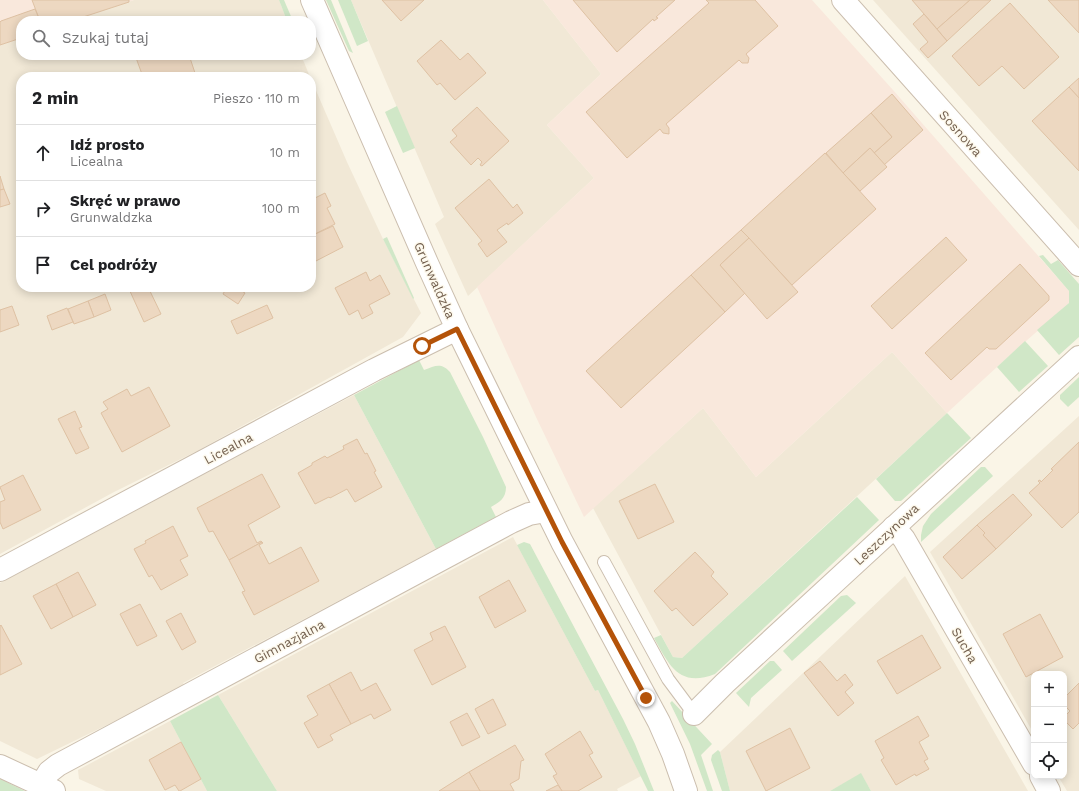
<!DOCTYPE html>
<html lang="pl">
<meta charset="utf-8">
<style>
:root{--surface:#fff;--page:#f2f2f2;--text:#202124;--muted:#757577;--line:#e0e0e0}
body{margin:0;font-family:"Work Sans",sans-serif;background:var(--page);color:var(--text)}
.controls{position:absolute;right:12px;bottom:12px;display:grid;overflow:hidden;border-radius:8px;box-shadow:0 2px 10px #0003}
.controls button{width:36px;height:36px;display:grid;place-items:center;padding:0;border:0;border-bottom:1px solid var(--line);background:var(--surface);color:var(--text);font:20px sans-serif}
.stop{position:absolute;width:12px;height:12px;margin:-9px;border:3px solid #b45309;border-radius:50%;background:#fff}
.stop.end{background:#b45309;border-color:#fff;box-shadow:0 1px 4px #0008}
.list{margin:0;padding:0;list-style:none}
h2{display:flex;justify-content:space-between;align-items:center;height:52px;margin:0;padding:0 16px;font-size:17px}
h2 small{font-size:13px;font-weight:400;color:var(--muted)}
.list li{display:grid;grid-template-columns:26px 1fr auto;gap:12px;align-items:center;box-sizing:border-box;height:56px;padding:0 16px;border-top:1px solid var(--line)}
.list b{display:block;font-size:15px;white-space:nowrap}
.list p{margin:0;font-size:13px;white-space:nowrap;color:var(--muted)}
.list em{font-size:13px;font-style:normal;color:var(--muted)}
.icon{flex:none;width:22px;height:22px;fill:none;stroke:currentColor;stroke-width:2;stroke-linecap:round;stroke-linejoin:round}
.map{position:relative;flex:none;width:1079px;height:791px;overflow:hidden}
.search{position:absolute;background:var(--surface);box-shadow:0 2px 10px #0003;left:16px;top:16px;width:300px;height:44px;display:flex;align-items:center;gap:10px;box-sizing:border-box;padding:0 14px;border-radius:16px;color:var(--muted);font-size:15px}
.panel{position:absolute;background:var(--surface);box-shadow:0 2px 10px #0003;left:16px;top:72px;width:300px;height:220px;border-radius:16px}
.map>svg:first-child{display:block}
.residential{fill:#f1e8d6}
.commercial{fill:#f9e8dc}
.green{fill:#d0e7c7}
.building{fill:#edd8c1;stroke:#dec1a3}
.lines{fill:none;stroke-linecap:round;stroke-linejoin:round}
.service-casing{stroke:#cbbeae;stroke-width:14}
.minor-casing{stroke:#cbbeae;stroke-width:24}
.tertiary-casing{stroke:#cbbeae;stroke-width:24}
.service{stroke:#fff;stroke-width:12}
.minor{stroke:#fff;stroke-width:22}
.tertiary{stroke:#fff;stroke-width:22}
.route{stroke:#b45309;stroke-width:5}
.labels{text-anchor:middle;stroke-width:3;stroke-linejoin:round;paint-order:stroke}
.street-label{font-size:13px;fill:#725f4e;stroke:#fdf9ed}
</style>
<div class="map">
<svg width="1079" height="791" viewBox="0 0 1079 791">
<rect width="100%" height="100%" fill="#faf5e7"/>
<g class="residential">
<path d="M134,0H279L287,21H71Z"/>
<path d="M351,0H543L601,74L547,125L594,178L468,296L435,224L444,217Z"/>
<path d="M873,0H1079V230Z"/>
<path d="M21,38V55H301L310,77H21V287H311V79L347,162L383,239L421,313L403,337L197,451L114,492L0,554V45Z"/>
<path d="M892,352L947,413L682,658L673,657L593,508L703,408L756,477Z"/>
<path d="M354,395L436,549L183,683L185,687L37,759L0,741V583Z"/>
<path d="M1079,416V791H1067L1058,776H1064V674H1034V734L930,552Z"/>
<path d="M513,537L595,691L598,690L641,776L617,789L618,791H277L218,695Z"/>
<path d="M905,576L1028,791H871L861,774L830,791H730L720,752Z"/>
<path d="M170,721L207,791H106L79,779L78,770Z"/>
</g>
<g class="commercial">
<path d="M0,0H134L71,21H21V38L0,45Z"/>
<path d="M543,0H812L893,90L1069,291V303L997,367L947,413L892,352L756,477L703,408L584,517L536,417L477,287L594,178L547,125L601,74Z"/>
</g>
<g class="green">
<path d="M279,0H284L293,21H287Z"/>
<path d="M326,0H331L353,53L349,51Z"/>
<path d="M338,0H351L368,41L357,46Z"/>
<path d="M397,106L415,148L403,153L385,112Z"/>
<path d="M387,237L414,298L413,299L383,239Z"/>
<path d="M1043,255L1051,264L1058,260L1079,284V337L1059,355L1037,330L1069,303V291L1039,256Z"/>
<path d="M1025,341L1048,366L1019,392L997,367Z"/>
<path d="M419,360L424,370C435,366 441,362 450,372L483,437L506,487C506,499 499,502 491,507L496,517L436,549L354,395Z"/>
<path d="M1079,377V397L1068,407L1060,399V395Z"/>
<path d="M947,413L971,438L901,501H895L876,479Z"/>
<path d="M981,467H985L993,476L921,542V535L923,526L931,514Z"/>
<path d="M857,497L879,520L715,674C679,688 669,665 654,638L661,635L673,657L682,658Z"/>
<path d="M524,542L530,544L623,719L635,744L654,791H648L598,690L595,691L517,545Z"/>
<path d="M847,595L856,603L792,661L783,651L841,596Z"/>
<path d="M770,661H774L782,670L751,698L749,707L736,693Z"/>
<path d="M218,695L277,791H207L170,721Z"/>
<path d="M672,701L712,744L701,755L713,791H707L690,744L670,703Z"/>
<path d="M718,750L720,752L730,791H722L711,760L712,755Z"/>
<path d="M861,773L871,791H830Z"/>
<path d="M0,779L25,791H0Z"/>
</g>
<g class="building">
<path d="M32,0H129V2L71,21H40Z"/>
<path d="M382,0H424L401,21Z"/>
<path d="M573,0H675L656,17L658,18L654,21L653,19L617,52Z"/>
<path d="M706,0H755L778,26L746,54L749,58L748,63H742L739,60L666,124L669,128V134L663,133L660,129L627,158L586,112L709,3Z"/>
<path d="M912,0H970L937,29Z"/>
<path d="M970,0H991L947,41L937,29Z"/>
<path d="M1048,0H1079V33Z"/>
<path d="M1010,3L1059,57L1024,89L1002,66L979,86L952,56Z"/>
<path d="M35,9L40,21H21V38L0,45V22L1,21Z"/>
<path d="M924,14L947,41L928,58L920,49L928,42L913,24Z"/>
<path d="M441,40L460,60L468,53L486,73L455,100L440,83L437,85L417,61Z"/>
<path d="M135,55H189L195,73L184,77H143Z"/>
<path d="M1079,78V98L1069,87Z"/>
<path d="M1069,87L1079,98V171L1032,121Z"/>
<path d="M892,94L923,130L884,165L874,153L892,137L871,113Z"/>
<path d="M477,107L509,141L482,166L480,165L482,162L478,158L471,165L450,142L457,136L452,130Z"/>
<path d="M871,113L892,137L874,153L870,148L843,173L826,153Z"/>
<path d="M870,148L887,167L860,191L843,173Z"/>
<path d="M825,153L876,209L792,285L741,230Z"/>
<path d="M0,176L4,189L0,190Z"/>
<path d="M489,179L513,208L517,204L523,213L508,225L507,223L497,230L507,242L487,257L478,244L482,241L455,208Z"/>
<path d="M4,189L10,204L0,207V190Z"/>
<path d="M325,193L331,206L327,208L335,224L311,236V200Z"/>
<path d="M333,226L343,247L314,262L311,256V236Z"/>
<path d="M741,230L749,238L720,265L745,293L725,312L691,275Z"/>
<path d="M946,237L967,260L892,329L871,306Z"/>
<path d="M749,238L798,292L767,319L720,265Z"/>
<path d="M1020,264L1049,296V300L996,349H989L987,347L951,380L925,353Z"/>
<path d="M366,272L370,281L380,275L390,294L369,305L373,313L362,319L358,310L349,315L335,288Z"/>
<path d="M691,275L725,312L621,408L586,371Z"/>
<path d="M134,287H148L161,314L144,322L129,289Z"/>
<path d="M227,287H235L245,293L238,304L223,294Z"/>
<path d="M105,294L111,310L94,317L88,301Z"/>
<path d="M88,301L94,317L74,324L68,309Z"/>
<path d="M267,305L273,318L237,334L231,321Z"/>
<path d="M12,306L19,325L0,332V310Z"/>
<path d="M67,308L73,322L52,330L47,316Z"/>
<path d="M149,387L170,426L122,452L101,413L108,409L103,402L127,389L131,396Z"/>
<path d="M75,411L82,427L79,428L89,448L76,454L58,419Z"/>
<path d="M357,439L365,454L367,453L376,471L374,472L382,487L355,502L347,489L330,498L329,497L315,504L298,473L312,465V463L325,456L327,458L344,449L343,446Z"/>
<path d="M1079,442V512L1062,528L1029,493L1040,483L1038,481L1040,480L1041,482L1053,470L1051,469Z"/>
<path d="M262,474L280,507L248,525L257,543L261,541L262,542L229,560L213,531L209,532L197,508Z"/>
<path d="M23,475L41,510L3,529L0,522V502L5,500L0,487Z"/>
<path d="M655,484L674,522L638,539L619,501Z"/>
<path d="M1013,494L1032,515L996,549L983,535L985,533L977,525Z"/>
<path d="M977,525L985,533L983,535L996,549L962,579L943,557Z"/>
<path d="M173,526L188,556L180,560L188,575L161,590L152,575L149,577L134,549L146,543L145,541Z"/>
<path d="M262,542L263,543L259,545L269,564L301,547L319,581L254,615L242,592L245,591L229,560Z"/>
<path d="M695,552L714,572L711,576L728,594L693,626L676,608L672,611L654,591Z"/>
<path d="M78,572L96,605L73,617L56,584Z"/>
<path d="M509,580L526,611L495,628L479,597Z"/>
<path d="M56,584L73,617L51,629L33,596Z"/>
<path d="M140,604L157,636L137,646L120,614Z"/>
<path d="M181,613L196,642L182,650L166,621Z"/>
<path d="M1040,614L1063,657L1026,677L1003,634Z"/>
<path d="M1,625L22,664L0,675V626Z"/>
<path d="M445,626L466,667L432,685L414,650L433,640L430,633Z"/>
<path d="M922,635L941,668L897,694L877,661Z"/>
<path d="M820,661L837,681L845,674L853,685L845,692L854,703L838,716L804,673Z"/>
<path d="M351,672L361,691L376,683L391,710L374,719L371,714L351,724L329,684Z"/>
<path d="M1079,683V723L1073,729L1064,720V717L1070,711L1064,705V698Z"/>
<path d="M329,684L351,724L330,735L333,740L318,748L304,723L318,715L307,696Z"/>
<path d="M493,699L506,725L488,734L475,709Z"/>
<path d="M467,713L480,737L462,746L450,722Z"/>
<path d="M918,716L929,736L919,742L928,759L924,761L929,769L916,776L915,774L896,785L881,760L884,758L875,741Z"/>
<path d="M790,728L810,768L766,791L746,751Z"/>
<path d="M580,731L593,753L589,755L602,777L578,791H562L553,776L557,774L545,754Z"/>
<path d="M181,742L201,779L180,791H179L175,785L165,790L149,760Z"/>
<path d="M515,745L524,760L521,761L519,779L510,784L514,791H480L469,772Z"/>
<path d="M469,772L480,791H439Z"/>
<path d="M558,785L562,791H546Z"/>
</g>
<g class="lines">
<g class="service-casing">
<path id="service" d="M604,562L668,679L694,714"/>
</g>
<g class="minor-casing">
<g id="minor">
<path d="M843,0L1079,265"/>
<path d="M894,527L904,539L1034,764"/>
<path d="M0,570L374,370L457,329"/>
<path d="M694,714L725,683L1079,357"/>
<path d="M1041,776L1049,791"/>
<path d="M41,785L49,772L58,765L511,522L529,514L546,511"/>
</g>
</g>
<g class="tertiary-casing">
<g id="tertiary">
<path d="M312,0L427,263L457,329L562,542L659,722L673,754L686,791"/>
<path d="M0,766L54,791"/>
</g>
</g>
<use href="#service" class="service"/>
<use href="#minor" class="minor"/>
<use href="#tertiary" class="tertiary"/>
</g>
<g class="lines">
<path class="route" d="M422,346L457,329L562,542L646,698"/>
</g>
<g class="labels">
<g class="street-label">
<text transform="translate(961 133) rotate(48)" y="5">Sosnowa</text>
<text transform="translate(435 280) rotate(66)" y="5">Grunwaldzka</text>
<text transform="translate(228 448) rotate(-28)" y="5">Licealna</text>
<text transform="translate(886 534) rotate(-43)" y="5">Leszczynowa</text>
<text transform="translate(289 641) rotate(-28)" y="5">Gimnazjalna</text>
<text transform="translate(965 645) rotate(60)" y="5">Sucha</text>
</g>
</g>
</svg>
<div class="controls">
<button>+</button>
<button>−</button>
<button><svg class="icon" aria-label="locate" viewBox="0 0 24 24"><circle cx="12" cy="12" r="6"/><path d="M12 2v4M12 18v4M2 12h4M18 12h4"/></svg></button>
</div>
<div class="stop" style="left:422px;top:346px"></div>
<div class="stop end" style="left:646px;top:698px"></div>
<div class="search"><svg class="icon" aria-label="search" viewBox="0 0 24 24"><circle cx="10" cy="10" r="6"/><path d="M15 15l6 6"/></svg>Szukaj tutaj</div>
<section class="panel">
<h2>2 min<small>Pieszo · 110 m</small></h2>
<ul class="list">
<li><svg class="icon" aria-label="ahead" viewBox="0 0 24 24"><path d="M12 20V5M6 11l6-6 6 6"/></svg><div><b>Idź prosto</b><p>Licealna</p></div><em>10 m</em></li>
<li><svg class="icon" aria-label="right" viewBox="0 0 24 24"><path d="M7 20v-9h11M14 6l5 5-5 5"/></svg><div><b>Skręć w prawo</b><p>Grunwaldzka</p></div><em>100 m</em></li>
<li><svg class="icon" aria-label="arrive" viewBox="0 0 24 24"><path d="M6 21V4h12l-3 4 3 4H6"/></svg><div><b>Cel podróży</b></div></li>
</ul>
</section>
</div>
